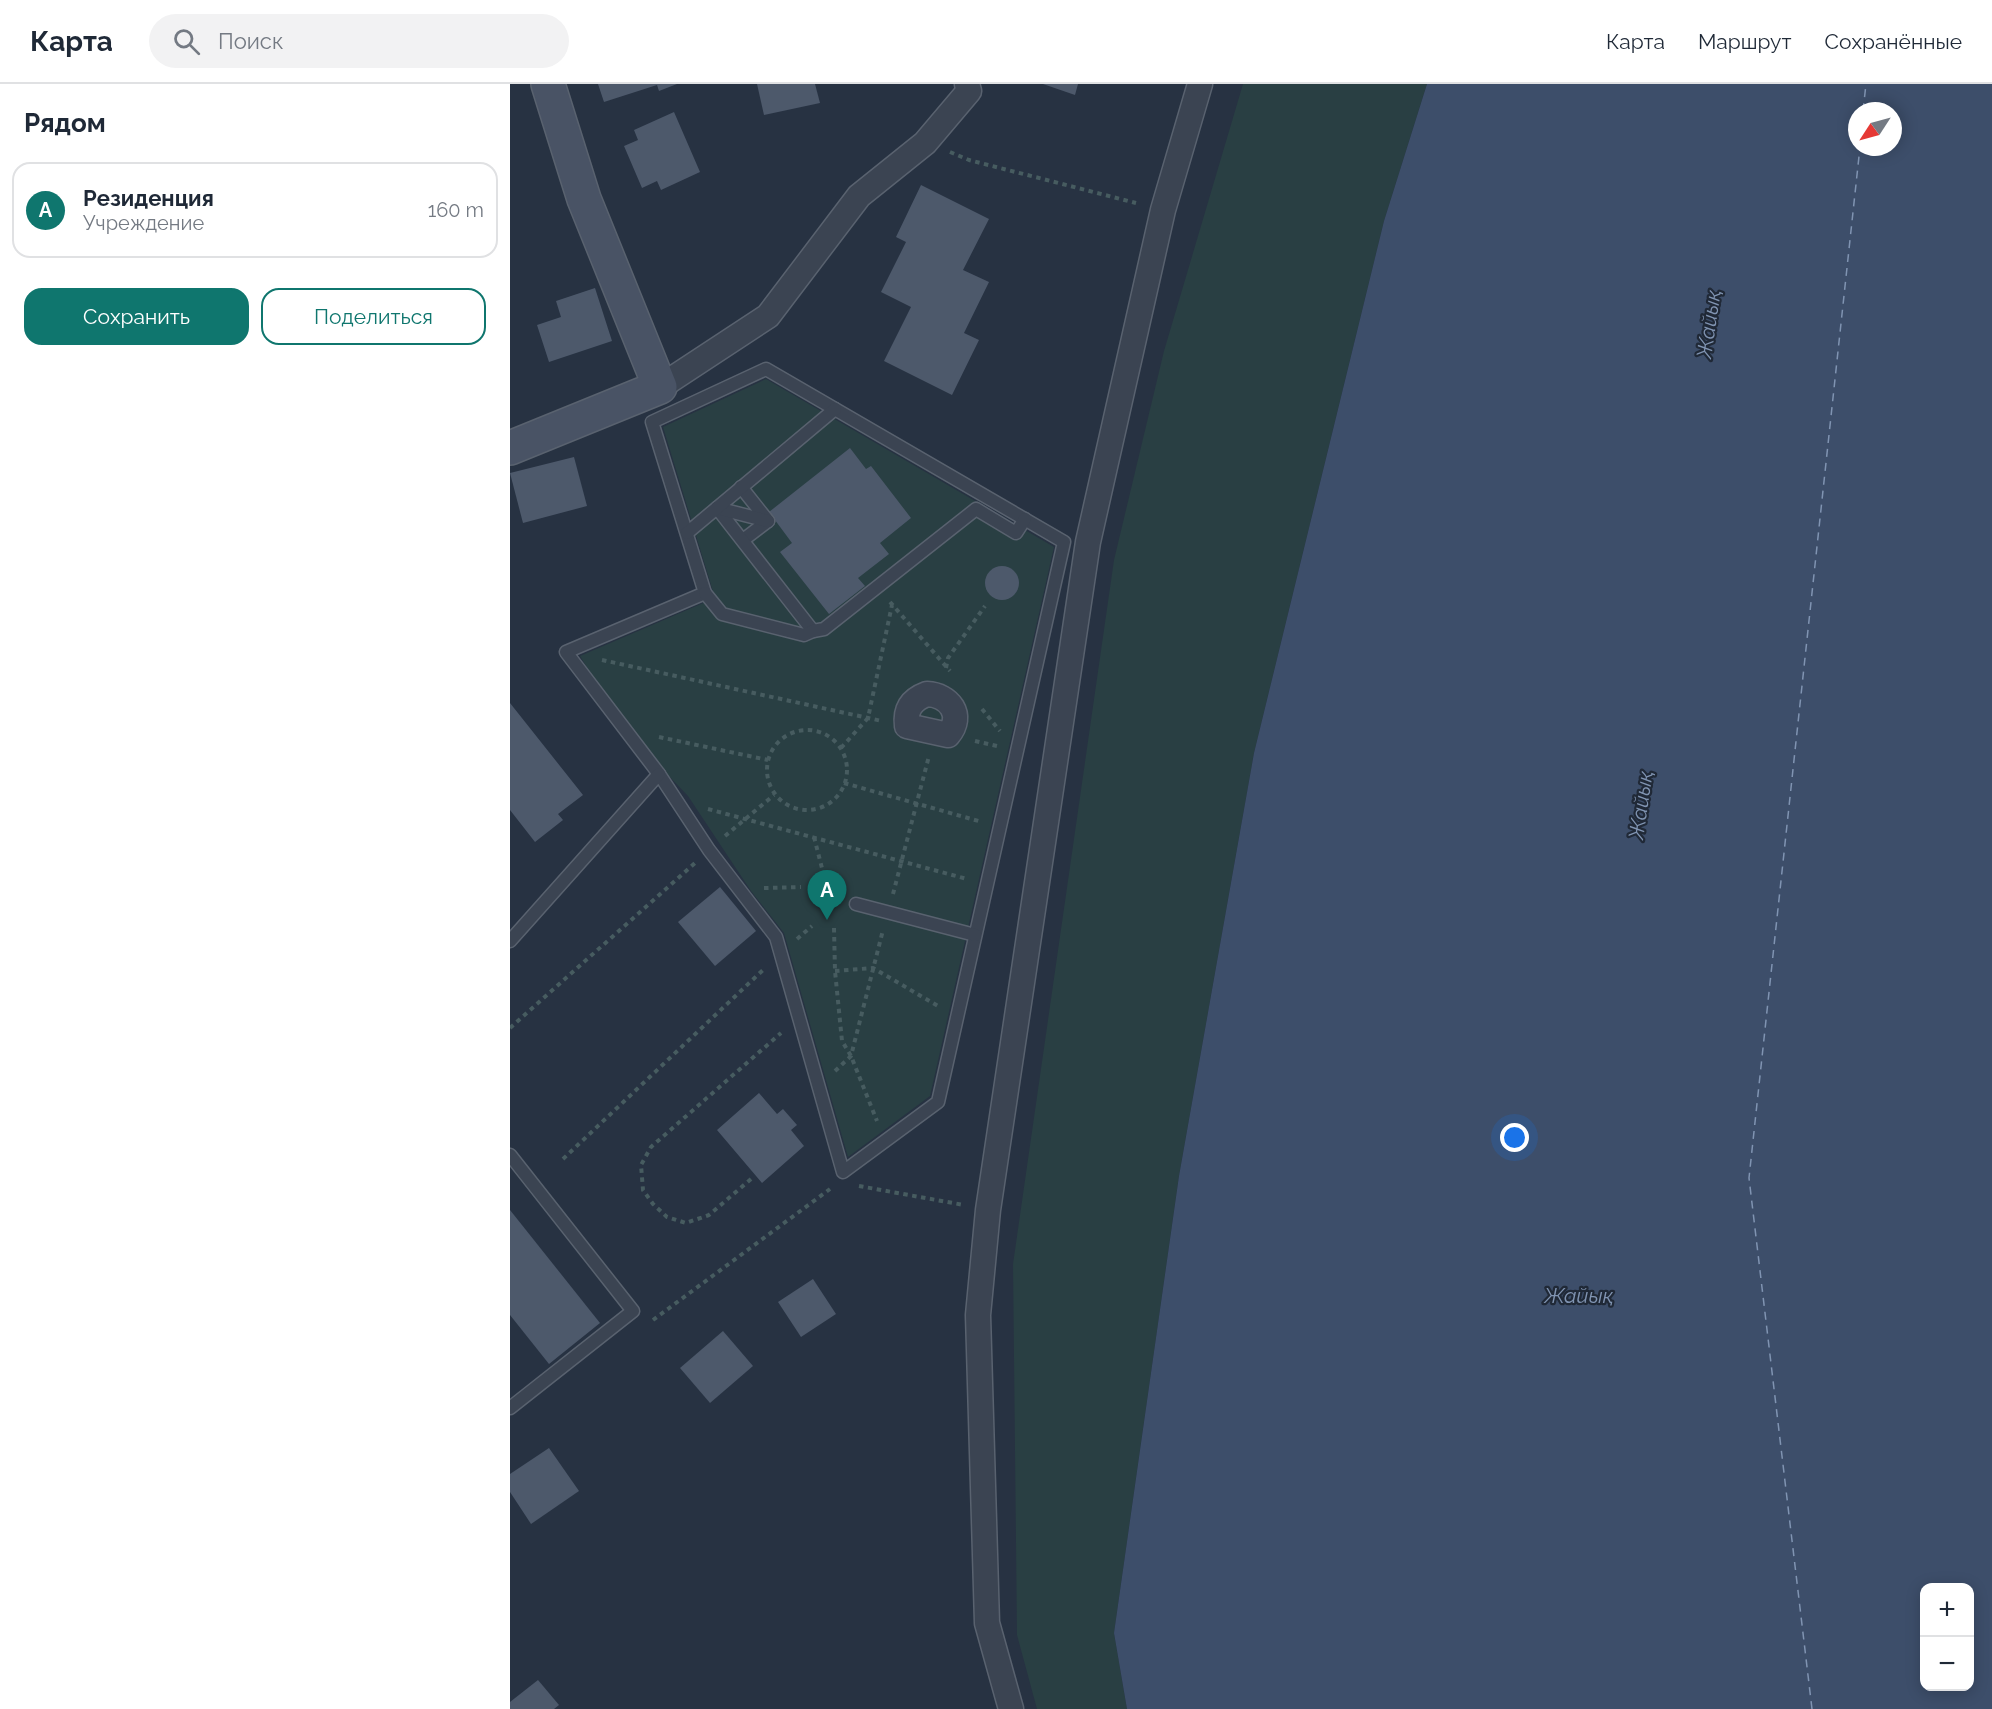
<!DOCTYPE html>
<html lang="ru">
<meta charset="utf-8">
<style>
:root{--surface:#fff;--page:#f2f2f3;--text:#1f2937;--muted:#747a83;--line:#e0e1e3;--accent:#0f766e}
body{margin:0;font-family:Raleway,sans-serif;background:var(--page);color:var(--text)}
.controls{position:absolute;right:18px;bottom:18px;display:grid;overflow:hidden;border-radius:12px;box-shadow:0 3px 15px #0003}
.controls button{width:54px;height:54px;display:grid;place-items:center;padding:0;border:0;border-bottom:2px solid var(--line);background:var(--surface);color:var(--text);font:30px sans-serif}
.compass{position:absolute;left:1338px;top:18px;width:54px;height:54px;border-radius:50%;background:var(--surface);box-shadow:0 3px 15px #0003;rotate:234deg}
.you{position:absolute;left:1005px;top:1054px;width:21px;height:21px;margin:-15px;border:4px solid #fff;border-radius:50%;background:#1a73e8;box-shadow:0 0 0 9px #1a73e833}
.badge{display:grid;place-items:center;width:39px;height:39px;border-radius:50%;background:var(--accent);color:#fff;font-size:20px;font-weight:700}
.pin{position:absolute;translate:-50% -50px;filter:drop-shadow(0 2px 3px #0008)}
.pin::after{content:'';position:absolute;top:32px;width:21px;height:18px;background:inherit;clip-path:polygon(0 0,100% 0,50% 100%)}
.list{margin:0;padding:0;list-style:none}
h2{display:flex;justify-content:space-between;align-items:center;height:78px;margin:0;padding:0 24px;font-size:26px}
h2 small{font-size:20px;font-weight:400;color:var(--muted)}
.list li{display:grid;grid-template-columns:39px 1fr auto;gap:18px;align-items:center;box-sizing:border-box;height:96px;margin:0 12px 12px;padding:0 12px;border:2px solid var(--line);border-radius:18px}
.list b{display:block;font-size:22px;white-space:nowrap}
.list p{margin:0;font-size:20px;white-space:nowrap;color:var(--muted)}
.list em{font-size:20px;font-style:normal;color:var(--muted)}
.actions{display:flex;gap:12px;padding:18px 24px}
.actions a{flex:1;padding:14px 0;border:2px solid var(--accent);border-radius:18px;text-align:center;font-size:21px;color:var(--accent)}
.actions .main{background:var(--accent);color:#fff}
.icon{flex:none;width:33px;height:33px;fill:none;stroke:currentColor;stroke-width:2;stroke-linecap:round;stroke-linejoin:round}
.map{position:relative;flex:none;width:1482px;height:1625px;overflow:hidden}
header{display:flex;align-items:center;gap:36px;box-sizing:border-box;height:84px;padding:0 30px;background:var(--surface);border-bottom:2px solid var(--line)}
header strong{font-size:28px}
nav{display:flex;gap:33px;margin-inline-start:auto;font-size:21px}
.search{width:420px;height:54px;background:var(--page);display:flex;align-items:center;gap:15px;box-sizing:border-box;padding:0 21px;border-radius:33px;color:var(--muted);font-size:22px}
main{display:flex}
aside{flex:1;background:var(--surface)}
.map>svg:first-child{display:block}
.green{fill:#293f43}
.water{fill:#3d4e6a;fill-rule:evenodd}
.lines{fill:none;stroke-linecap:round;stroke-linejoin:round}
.ferry{stroke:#8094b2;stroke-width:1.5;stroke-dasharray:8 6;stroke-linecap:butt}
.building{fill:#4d596b}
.lane-casing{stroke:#59626f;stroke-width:15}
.street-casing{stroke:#59626f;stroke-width:27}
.secondary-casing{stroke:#59626f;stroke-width:36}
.path{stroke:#475c60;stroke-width:4;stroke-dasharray:4.5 4.5;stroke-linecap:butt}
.lane{stroke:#3b4452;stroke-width:12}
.street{stroke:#3b4452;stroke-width:24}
.secondary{stroke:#495365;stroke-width:33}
.labels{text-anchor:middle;stroke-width:4.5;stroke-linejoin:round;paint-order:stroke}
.water-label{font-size:21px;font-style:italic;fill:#8094b2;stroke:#202937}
</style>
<header>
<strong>Карта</strong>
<div class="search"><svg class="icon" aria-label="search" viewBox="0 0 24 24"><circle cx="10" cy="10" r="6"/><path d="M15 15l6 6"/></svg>Поиск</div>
<nav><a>Карта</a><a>Маршрут</a><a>Сохранённые</a></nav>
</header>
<main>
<aside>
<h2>Рядом<small></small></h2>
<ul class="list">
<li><span class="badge">A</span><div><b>Резиденция</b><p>Учреждение</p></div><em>160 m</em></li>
</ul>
<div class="actions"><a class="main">Сохранить</a><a>Поделиться</a></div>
</aside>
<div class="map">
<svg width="1482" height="1625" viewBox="0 0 1482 1625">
<rect width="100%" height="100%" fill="#273242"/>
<g class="green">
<path d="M733,0H917L874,137L744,669L669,1092L604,1549L617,1625H527L507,1551L503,1180L604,476L654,267Z"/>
<path d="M256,295L544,463L420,1012L338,1073L274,849L241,807L178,712L116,647L70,572L205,514L153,343Z"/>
</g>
<path class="water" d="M917,0H1482V1625H617L604,1549L669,1092L744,669L874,137ZM1347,27H1383V63H1347ZM1414,1504H1460V1602H1414Z"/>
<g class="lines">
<g class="ferry">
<path d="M1353,27L1356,0"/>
<path d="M1302,1625L1239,1094L1350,63"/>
</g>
</g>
<g class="building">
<path d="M88,0H167L149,7L147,1L94,18Z"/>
<path d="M247,0H305L310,19L254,31Z"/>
<path d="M533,0H568L565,11Z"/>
<path d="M164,28L190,88L151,106L147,97L132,104L114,62L128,56L124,46Z"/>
<path d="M411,101L479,135L453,186L479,198L454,249L469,256L442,311L374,277L401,223L371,208L396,158L386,153Z"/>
<path d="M85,204L102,257L39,278L27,241L51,233L46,217Z"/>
<path d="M340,364L356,385L361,382L401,434L370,459L379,470L348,494L355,502L319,530L270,468L282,459L259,428Z"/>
<path d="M64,373L77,422L13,439L0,389Z"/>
<circle cx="492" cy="499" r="17"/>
<path d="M0,619L73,711L48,730L53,736L25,758L0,726Z"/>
<path d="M210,803L246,847L205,882L168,838Z"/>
<path d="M249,1009L267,1030L273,1025L287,1041L281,1046L294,1062L252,1099L207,1046Z"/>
<path d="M0,1126L90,1239L39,1280L0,1231Z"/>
<path d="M303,1195L326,1230L291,1253L268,1218Z"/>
<path d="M213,1247L243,1282L200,1319L170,1284Z"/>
<path d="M39,1364L69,1407L21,1440L0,1408V1390Z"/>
<path d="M28,1596L49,1621L44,1625H0V1618Z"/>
</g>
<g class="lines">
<g class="lane-casing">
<g id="lane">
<path d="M256,285L554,458L428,1018L333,1088L266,853L199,766L149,690L56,568L195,509L142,338Z"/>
<path d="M231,403L258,437L233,456"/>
<path d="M207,424L303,547"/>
<path d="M207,424L258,437"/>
<path d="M177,449L325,325"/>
<path d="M195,509L212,530L294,551L303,547L314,545L466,425L506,449L515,435"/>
<path d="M346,820L465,851"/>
<path d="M0,857L149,690"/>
<path d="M0,1071L123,1227L0,1324"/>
</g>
</g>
<g class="street-casing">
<g id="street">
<path d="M150,303L258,232L349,112L415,59L459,7L457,0"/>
<path d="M417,610C439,611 455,631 438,651L397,642C395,626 401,616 417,610Z"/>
<path d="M501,1625L477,1539L468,1231L478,1126L578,458L653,126L690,0"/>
</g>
</g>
<g class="secondary-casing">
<path id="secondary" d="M0,364L150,303L74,115L38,0"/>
</g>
<g class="path">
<path d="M440,68L459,76L626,119"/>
<path d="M380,518L440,587"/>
<path d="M92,576L372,637"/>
<path d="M436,584L438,574L475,522"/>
<path d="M472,625L490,647"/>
<circle cx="297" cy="686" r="40"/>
<path d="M149,653L258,676"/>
<path d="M465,657L487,662"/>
<path d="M331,664L358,634L382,521"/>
<path d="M334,699L472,738"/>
<path d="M198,725L457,795"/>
<path d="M215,752L264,711"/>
<path d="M304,753L313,788"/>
<path d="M254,804L291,803"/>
<path d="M383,810L419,672"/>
<path d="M324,844L325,887L332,957L341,972L367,1037"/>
<path d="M287,855L302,842"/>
<path d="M325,887L363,884L428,922"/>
<path d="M0,944L185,779"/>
<path d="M325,987L341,972L373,846"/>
<path d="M53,1075L253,886"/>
<path d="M241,1095L199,1131L176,1139L157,1133L143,1120L133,1106L131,1081L141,1063L271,949"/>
<path d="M349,1102L454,1121"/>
<path d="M143,1236L320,1105"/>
</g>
<use href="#lane" class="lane"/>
<use href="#street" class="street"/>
<use href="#secondary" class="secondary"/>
</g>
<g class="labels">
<g class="water-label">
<text transform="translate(1199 240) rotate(-82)" y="7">Жайық</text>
<text transform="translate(1131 721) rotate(-82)" y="7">Жайық</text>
<text x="1069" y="1219">Жайық</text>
</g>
</g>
</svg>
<div class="controls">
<button>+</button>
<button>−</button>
</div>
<svg class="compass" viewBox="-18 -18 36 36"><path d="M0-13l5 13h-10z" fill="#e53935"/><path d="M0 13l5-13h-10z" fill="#747a83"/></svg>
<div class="you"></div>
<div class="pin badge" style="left:317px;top:836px">A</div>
</div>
</main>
